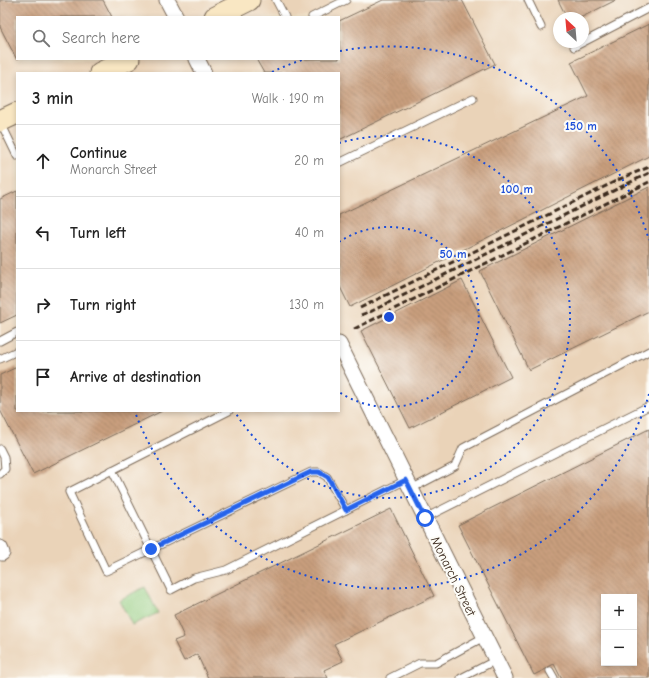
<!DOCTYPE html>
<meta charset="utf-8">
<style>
:root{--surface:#fff;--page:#f2f2f2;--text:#222;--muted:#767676;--line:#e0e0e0}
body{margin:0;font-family:"Comic Neue",sans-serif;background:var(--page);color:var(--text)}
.controls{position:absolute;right:12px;bottom:12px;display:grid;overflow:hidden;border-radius:0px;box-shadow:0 2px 6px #0003}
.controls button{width:36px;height:36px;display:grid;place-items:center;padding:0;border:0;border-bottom:1px solid var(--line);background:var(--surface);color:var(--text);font:20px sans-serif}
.compass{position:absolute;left:553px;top:12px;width:36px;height:36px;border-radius:50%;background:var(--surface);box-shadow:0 2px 6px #0003;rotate:334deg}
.stop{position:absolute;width:12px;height:12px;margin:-9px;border:3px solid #2563eb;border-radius:50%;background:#fff}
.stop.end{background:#2563eb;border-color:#fff;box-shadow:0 1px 4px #0008}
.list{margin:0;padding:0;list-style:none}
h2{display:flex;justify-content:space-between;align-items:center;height:52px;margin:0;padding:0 16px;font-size:17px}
h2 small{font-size:13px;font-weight:400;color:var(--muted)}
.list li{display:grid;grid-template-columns:26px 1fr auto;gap:12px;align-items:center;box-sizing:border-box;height:72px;padding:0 16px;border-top:1px solid var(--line)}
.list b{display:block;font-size:15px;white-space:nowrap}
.list p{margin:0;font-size:13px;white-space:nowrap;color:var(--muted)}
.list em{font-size:13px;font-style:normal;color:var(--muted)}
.icon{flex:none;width:22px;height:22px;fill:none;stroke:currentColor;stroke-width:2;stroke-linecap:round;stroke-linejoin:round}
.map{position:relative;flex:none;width:649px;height:678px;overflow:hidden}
.search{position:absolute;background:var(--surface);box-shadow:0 2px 6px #0003;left:16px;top:16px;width:324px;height:44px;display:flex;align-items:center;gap:10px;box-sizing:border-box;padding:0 14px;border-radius:0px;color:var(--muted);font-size:15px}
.panel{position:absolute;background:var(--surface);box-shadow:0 2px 6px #0003;left:16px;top:72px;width:324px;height:340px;border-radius:0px}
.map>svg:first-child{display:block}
.built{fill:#ead3b8;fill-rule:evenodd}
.garden{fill:#93cb7f;stroke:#677a4e}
.building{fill:url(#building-back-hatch);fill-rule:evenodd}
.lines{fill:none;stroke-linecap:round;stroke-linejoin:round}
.service-casing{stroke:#7b6a59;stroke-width:9}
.minor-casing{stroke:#7b6a59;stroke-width:17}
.secondary-casing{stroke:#7b6a59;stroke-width:23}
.service{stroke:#fff;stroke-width:7}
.minor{stroke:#fff;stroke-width:15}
.secondary{stroke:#f9e7c3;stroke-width:21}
.rail{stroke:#3b2a1e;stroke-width:3;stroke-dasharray:6 3;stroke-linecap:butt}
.route{stroke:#2563eb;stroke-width:5}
.ring{fill:none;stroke:#1d4ed8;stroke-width:2;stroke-dasharray:2 4}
.labels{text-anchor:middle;stroke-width:4;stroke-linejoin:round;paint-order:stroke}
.street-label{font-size:13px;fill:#3b2a1e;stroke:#fdfcf7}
.centre{fill:#1d4ed8;stroke:#fdfcf7;stroke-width:2}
.ring-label{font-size:12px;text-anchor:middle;font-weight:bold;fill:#1d4ed8;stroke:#fdfcf7;stroke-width:4;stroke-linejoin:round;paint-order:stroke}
</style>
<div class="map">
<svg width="649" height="678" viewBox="0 0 649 678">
<defs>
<pattern id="building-back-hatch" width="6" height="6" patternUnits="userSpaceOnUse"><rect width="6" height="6" fill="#c99f7e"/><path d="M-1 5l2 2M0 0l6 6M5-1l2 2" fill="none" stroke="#a48267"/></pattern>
</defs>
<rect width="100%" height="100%" fill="#fdfcf7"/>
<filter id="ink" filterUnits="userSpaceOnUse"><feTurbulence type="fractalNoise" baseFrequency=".025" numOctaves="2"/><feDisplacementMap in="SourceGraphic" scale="8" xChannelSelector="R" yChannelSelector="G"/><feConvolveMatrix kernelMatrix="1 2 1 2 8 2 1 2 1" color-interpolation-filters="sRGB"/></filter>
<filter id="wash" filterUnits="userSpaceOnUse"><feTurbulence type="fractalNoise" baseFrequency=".012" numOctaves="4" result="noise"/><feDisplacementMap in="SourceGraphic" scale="16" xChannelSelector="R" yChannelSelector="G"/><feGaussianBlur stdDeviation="0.9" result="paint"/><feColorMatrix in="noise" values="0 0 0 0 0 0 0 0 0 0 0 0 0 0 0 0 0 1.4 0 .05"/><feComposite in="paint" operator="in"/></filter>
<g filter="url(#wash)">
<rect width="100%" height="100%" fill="#f3e2c6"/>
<path class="built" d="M0,0H649V678H0ZM17,17H339V59H17ZM559,18H583V42H559ZM17,73H339V411H17ZM604,597H634V663H604Z"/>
<path class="garden" d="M145,587L158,613L132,625L119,600Z"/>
<g id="blocks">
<g class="building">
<path d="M0,0H103L112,17H17V60L0,27Z"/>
<path d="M383,0H462L495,64L339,140V73H264L256,59H339V21Z"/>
<path d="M558,0H616L580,18H567Z"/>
<path d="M649,24V156L350,307L339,285V215L588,96L571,62Z"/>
<path d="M649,187V311L529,370L480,271Z"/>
<path d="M17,191V315L0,323V199Z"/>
<path d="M462,280L511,377L410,428L361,331Z"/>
<path d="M17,367V411H162L33,474L0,410V375Z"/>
<path d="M649,429V678H561L554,664L548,667L546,669L534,675L458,525ZM604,597H634V663H604Z"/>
<path d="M391,509L434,596L334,644L343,661L324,670L328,678H208L197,654L184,661L174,641L184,637L174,615Z"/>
</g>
</g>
</g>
<g filter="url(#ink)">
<use href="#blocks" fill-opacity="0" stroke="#7b6a59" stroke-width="1"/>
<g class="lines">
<g class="service-casing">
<g id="service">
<path d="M276,0L285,17"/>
<path d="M528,0L541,27"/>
<path d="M312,17L346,0"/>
<path d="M574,47L649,8"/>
<path d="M1,123L17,156"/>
<path d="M339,163L473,98"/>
<path d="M0,341L17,332"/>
<path d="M0,359L17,351"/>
<path d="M229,411L69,492L106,571L311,472H319L327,477L346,510"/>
<path d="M0,449L4,457L5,469L0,474"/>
<path d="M112,470L171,590L194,578L226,570L406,480"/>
<path d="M411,489L455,466L463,448L649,351"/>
<path d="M425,518L649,406"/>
<path d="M550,671L554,678"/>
<path d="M390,678L420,663H436L484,637"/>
<path d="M461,678L496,660"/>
</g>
</g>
<g class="minor-casing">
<g id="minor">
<path d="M167,0L176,17"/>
<path d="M197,59L204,73"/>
<path d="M339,344L505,678"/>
<path d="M0,548L2,553"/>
</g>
</g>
<g class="secondary-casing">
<g id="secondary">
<path d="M215,17L249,0"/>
<path d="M100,73L129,59"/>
<path d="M0,121L17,113"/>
</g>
</g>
<use href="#service" class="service"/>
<use href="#minor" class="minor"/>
<use href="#secondary" class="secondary"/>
<g class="rail">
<path d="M360,308L620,179L649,167"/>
<path d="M361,315L372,311L649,173"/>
<path d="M354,329L649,182"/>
</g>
</g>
</g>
<g class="lines" filter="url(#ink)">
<path class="route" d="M151,549L311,472H319L328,477L346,510L406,480L425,518"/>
</g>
<g class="ring">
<path d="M339 242A90 90 0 1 1 339 392"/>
<path d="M339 143A181 181 0 1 1 235 412"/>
<path d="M649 394A271 271 0 0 1 135 412M272 72A271 271 0 0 1 305 59M340 51A271 271 0 0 1 649 240"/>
</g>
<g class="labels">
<g class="street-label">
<text transform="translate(454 576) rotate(64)" y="5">Monarch Street</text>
</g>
</g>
<circle cx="389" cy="317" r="6" class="centre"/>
<g class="ring-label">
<text x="581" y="130">150 m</text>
<text x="517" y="193">100 m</text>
<text x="453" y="258">50 m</text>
</g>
</svg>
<div class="controls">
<button>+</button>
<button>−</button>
</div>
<svg class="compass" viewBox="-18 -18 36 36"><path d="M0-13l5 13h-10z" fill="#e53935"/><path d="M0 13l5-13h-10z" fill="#767676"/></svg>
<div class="stop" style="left:425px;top:518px"></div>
<div class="stop end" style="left:151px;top:549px"></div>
<div class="search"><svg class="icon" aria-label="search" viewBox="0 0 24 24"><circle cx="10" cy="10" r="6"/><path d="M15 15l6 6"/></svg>Search here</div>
<section class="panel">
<h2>3 min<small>Walk · 190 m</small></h2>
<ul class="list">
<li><svg class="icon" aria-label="ahead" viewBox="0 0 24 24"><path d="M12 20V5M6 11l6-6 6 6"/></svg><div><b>Continue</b><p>Monarch Street</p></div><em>20 m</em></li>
<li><svg class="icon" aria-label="left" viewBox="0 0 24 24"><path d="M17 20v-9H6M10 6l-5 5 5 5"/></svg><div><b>Turn left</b></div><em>40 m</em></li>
<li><svg class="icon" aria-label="right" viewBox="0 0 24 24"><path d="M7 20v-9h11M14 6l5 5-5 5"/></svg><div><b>Turn right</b></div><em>130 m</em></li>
<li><svg class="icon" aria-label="arrive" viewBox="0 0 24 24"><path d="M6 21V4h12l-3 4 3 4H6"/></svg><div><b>Arrive at destination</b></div></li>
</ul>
</section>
</div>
